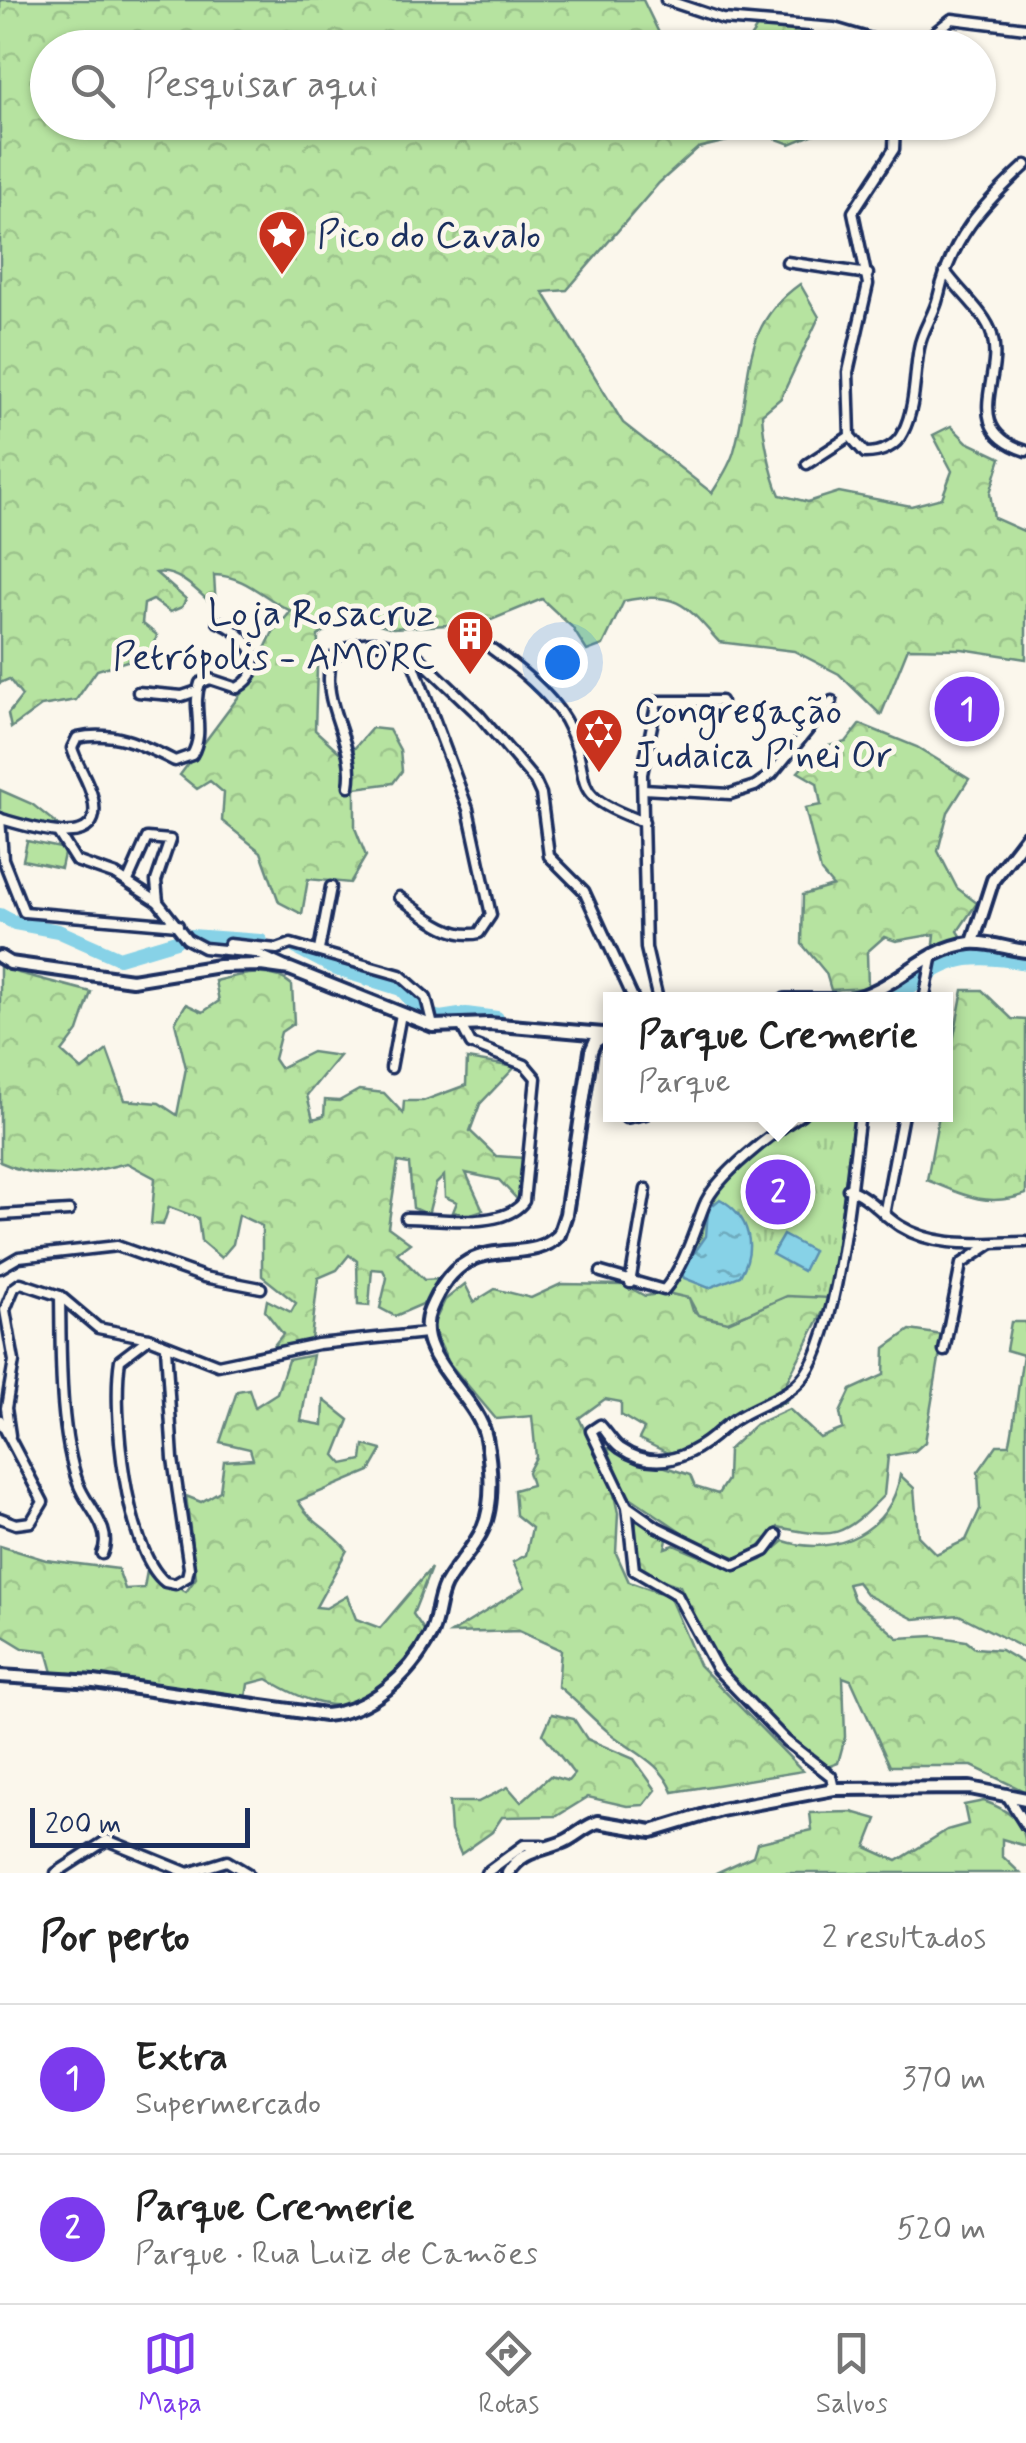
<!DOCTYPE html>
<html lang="pt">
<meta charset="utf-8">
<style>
:root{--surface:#fff;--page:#f2f2f2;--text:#222;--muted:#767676;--line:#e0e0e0;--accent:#7c3aed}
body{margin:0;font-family:Mynerve,sans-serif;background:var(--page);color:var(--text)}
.scale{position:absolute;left:30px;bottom:25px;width:220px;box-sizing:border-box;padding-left:10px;border:5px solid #1b2f5e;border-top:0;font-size:28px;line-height:35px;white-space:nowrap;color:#1b2f5e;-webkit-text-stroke:8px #fbf7ec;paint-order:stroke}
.you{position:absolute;left:562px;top:662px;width:35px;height:35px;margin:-25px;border:8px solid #fff;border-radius:50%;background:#1a73e8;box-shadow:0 0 0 15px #1a73e833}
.badge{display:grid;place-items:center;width:65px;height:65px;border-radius:50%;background:var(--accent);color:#fff;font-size:32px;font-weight:700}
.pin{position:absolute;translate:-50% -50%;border:5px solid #fff;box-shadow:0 2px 10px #0006}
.popup{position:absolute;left:603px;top:992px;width:350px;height:130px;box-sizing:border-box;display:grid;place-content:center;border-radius:0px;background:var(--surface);filter:drop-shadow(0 2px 8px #0005);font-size:32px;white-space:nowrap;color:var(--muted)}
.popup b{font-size:38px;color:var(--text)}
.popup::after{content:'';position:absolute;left:50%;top:100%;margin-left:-20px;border:20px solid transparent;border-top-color:var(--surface)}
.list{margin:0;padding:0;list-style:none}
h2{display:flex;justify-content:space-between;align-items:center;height:130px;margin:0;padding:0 40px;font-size:42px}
h2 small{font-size:32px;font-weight:400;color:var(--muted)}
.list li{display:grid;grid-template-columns:65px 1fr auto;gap:30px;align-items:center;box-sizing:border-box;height:150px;padding:0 40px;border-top:2px solid var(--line)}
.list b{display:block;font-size:38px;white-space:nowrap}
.list p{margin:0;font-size:32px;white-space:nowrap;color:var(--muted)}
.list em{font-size:32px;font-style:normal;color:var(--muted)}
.icon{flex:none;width:55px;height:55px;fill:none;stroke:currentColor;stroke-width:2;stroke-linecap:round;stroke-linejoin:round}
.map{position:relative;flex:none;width:1026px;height:1873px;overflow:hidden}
.search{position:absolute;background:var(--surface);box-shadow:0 2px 8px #0004;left:30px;right:30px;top:30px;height:110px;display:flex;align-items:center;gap:25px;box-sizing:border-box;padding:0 35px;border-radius:55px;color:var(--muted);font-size:38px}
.sheet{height:430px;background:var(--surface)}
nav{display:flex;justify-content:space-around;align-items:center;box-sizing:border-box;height:140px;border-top:2px solid var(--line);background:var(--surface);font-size:28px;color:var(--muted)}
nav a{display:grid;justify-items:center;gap:5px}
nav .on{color:var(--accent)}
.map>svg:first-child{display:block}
.grass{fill:#b6e3a0;stroke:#68897f;stroke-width:2.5}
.forest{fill:url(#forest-crowns);stroke:#68897f;stroke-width:2.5}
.park{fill:url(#park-tufts);stroke:#68897f;stroke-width:2.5}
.water{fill:url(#water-ripples);stroke:#5c91b0;stroke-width:2.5}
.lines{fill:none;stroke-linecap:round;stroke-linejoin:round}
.river{stroke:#87d2e7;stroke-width:14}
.street-casing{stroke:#1b2f5e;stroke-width:15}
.secondary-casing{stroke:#1b2f5e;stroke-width:18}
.street{stroke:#fbf7ec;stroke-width:8}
.secondary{stroke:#fbf7ec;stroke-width:10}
.labels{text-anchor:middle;stroke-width:10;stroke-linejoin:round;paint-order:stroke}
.poi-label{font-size:38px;fill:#1b2f5e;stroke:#fbf7ec;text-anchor:start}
</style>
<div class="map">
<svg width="1026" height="1873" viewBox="0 0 1026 1873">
<defs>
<pattern id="forest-crowns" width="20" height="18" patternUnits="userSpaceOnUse" patternTransform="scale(2.5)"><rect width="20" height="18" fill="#b6e3a0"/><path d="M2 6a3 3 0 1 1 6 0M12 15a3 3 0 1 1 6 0" fill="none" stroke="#9cc38c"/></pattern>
<pattern id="park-tufts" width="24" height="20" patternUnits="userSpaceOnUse" patternTransform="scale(2.5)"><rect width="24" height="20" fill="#b6e3a0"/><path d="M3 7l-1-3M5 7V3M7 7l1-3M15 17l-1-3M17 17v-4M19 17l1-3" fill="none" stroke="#9cc38c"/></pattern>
<pattern id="water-ripples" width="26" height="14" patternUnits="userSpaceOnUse" patternTransform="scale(2.5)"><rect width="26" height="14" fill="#87d2e7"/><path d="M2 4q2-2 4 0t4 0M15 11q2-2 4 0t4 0" fill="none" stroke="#6eabbe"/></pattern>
</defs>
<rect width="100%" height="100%" fill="#fbf7ec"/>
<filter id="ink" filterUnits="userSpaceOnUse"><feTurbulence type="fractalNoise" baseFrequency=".01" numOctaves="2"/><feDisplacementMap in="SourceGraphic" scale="20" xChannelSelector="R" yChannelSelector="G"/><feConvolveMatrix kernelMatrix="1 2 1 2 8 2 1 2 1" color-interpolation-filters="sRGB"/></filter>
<g filter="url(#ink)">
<path class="grass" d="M27,841L65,849L61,868L23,860Z"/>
<g class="forest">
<path d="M0,0H643L660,35L686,47L48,48V122L869,123L865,131L819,132L790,144L761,133L698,148L659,183L567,290L543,292L623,423L712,493C720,480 730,466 734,451C754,384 736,329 800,284L819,317L781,398L762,414C763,435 771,476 780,495L808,502L839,492L911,506L942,498L952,471L933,435L951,426L967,442L1001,458L990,493L994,518L1026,532V659L962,649L908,648L881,715L839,674L794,651L719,642C687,606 677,590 624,601L603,645L587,651L572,627L542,599L484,623L393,628L365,620L334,625L318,636L315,730L346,758L372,728L389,730L400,750L402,771L393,783L355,788V828L366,856L350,883L308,879L302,914L279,902L261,852L222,821L224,793L210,781L197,789L180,775L248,684L272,634L291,611C263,598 246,576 214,575L216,608C200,594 179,569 156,573L186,599L182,607L170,612L153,600L144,604L142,623L157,635L154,647L140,657L97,670L76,700L41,706L11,728L8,714L22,696L9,679L0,683Z"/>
<path d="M783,25L833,42L836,47L743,48L758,26Z"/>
<path d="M860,724L917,747L969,779L948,812L938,851L957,888L977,903L958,931L965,942L933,953L935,934L896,941L884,937L867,952L868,988L831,990L826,973L802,944L803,895L833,886L821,872L805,808L821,805L817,783L798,772L820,748L846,742Z"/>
<path d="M0,790L32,804L62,828L29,829L0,820Z"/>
<path d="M0,959L15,972L91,992L78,1031L62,1052L82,1070L107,1050L125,1100L159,1103L177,1115L186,1068L175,1022L186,1004L203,1012L219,1001L215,981C239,975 271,966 292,985L294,1023L281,1032L274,1059L280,1068L312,1052L339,1056L307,1095L313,1119L324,1116L325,1100L339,1101L359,1090L384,1093L403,1113L404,1101H423L466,1085L467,1059L515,1067L480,1104L470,1131L496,1156L524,1158L522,1192L517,1199L499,1180L466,1173L483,1210L468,1215L453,1212L457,1202L445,1197L444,1176L436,1184L428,1215L413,1208L409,1164L398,1162L388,1227L410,1243L397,1253L424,1280L440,1279L425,1303L395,1316L380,1308L387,1278L383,1270L372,1269L369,1306L358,1305L357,1261L349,1255L337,1270L318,1278L311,1340L268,1353L283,1334L265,1311L267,1300L291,1312L296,1303L262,1276V1226L239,1215L233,1244L221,1258L201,1241L198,1218L169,1207L163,1225L151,1224L155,1178L127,1163C80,1175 45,1183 0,1162Z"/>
<path d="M963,990H982L1012,1019L1026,1020V1194C988,1208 962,1195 927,1180L939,1115L946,1114V1077Z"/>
<path d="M465,1284L474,1302L495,1289L531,1298L561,1284L625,1285L645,1296L667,1293L689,1298L693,1311C732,1335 753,1306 790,1295C804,1291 817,1295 830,1298L787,1381L786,1402L758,1414L748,1406C721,1421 703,1444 674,1456L639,1439L644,1429L621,1415V1402L605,1399L579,1418L613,1490L618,1513L616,1553L629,1582L669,1596L699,1665L803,1771L673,1792C661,1762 635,1753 611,1734C592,1719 577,1701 558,1686L561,1650L519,1631L451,1633L525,1587L513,1562L526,1555L532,1528L516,1515L514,1490L532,1485L528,1472L536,1457L532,1416L496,1419L449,1363L432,1327L445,1300Z"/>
<path d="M1011,1322H1026V1649L959,1615L914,1619L867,1595L857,1582L848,1584L854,1600L898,1638L934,1636L966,1641L975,1648L1001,1650L1026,1665V1792L972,1766H890L851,1680L843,1677L845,1737L838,1763L822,1769L718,1665L680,1586L643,1573L631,1551L636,1520L667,1539L665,1548L674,1545L735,1571L762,1560L784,1541C836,1558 892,1530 900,1475L914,1488L918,1536L936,1554L966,1540L980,1509L978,1472L997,1445H1009C1013,1438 1020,1371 1023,1355L1006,1350Z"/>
<path d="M910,1330L943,1335L925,1442L915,1451L888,1456L884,1495C842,1538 836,1539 778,1527L759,1547L737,1558L698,1543L627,1495L607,1448L690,1475L695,1487L718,1494L727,1480L728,1450L756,1424L789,1409L820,1438L843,1429L840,1413L851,1390L884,1375L885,1348Z"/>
<path d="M313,1355L301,1421L323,1425L324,1400L349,1420L335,1455L343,1464L362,1460L364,1445L382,1450L370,1471L298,1501C314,1527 329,1527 347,1550L316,1607L326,1608L347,1596L356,1619L380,1628L431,1568L413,1614L427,1634C375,1705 351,1729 267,1679L248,1684L245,1705L54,1676L47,1651L23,1648L0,1634V1546L46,1560L118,1569L125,1589L144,1588L147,1571L186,1592L196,1578L186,1496L201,1502L220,1491L224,1461L253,1459L250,1449L220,1442L237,1391L249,1389L255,1407L277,1393L288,1360Z"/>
<path d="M552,1714L574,1719L587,1739L634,1759L656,1790L644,1805L627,1806L588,1797L557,1816L502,1817L492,1832L461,1854L451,1831L449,1802H478L508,1787L521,1802L550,1776L568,1781L574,1774L543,1734Z"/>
<path d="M984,1801C1006,1809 1025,1821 1026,1846L1002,1839V1856L1020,1873H716L753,1856L757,1843L812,1830L810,1813L852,1812L877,1819L866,1847L897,1861L947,1830L968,1824L964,1805Z"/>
</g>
<path class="park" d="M808,1115H855L830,1298L787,1296L728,1322L698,1315L689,1298L667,1293L701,1237L713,1194L777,1136Z"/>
<g class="water">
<path d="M720,1199C750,1216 757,1248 740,1276L709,1288L684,1278L681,1272L706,1236L708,1209Z"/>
<path d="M783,1235L813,1251L803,1271L772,1254Z"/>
</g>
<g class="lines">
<g class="river">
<path d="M0,915L15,923L58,931L119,958L176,941"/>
<path d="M191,936L261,941"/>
<path d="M295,947L337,969L401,989L422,1013L440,1018L466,1014L497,1018"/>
<path d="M893,1000C947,959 958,952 1026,963"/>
</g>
<g class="street-casing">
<g id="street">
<path d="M666,0L723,19L834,28L902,48"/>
<path d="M817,29L848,48"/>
<path d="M915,48L952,19L1026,28"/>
<path d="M895,122L894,149L853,212L868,284L848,372L850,436L865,453C881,453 896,447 903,432C916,407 914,375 919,348C922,330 934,315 938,298C951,239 982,205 1026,165"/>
<path d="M787,262L868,274"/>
<path d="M945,271C958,291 986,313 992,335C1005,378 958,429 1026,451"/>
<path d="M807,464L850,436"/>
<path d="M492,649C518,668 549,692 565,720C599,784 558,791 644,822"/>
<path d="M138,692L182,696L197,691"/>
<path d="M349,786C357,742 318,704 332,658C360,636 385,639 414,655"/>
<path d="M643,789L730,794L755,786L772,774L832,701"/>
<path d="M0,818L3,859L24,912L178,925"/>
<path d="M1,819C25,825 106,855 93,799C89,781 77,765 72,748L77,738C115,730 143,745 175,761L192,755C206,731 191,708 200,683L210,679L237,688C273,668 246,631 218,622"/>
<path d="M59,834L76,861L116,875L158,902"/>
<path d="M128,881L147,838L170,840L156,881L158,902L187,939L204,948L256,953L286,967"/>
<path d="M399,897C421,912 450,940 479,933L491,915L468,809L412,660L416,655L480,716L535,781L541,794L549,856L584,891L634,1000"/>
<path d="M229,944L277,949L291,944L400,975L426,998L433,1026"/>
<path d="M319,950L331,887"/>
<path d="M658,1000L646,948L642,774L657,701H721"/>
<path d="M924,1000L933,954"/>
<path d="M391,1068L401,1014"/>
<path d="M626,1118L646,1114"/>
<path d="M848,1189C868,1195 882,1215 900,1226C939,1250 983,1242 1026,1242"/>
<path d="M0,1215L69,1211"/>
<path d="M884,1215L903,1114"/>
<path d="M406,1218C438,1218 504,1230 524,1201L536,1078L525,1065L471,1044L461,1025"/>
<path d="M0,1268L19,1257L117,1246L204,1277L261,1288"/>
<path d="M601,1272L664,1290C684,1267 693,1234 704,1206C716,1175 774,1132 802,1114"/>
<path d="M630,1283L646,1189"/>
<path d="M60,1296C61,1352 59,1430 78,1483C86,1507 114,1528 102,1554"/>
<path d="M149,1338L120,1360C112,1409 125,1549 165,1582L175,1584L187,1577L189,1568L173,1459L166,1347"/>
<path d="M944,1351L961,1264L991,1244"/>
<path d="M0,1420L43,1502L31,1522L16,1524L0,1518"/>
<path d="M10,1435L6,1408L14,1361L5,1310L14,1288L21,1283L60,1296L98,1328L149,1338L218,1365L318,1344L426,1333"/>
<path d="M627,1506L657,1527L735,1565L765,1551L777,1535"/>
<path d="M834,1789L831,1776L786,1741L717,1669L677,1595L634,1570L627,1506L591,1431L600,1425C607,1432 612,1442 620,1448C658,1474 694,1455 722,1429C745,1408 780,1402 800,1381C840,1339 851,1176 860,1114"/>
<path d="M1006,1794L1026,1826"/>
<path d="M56,1873L107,1840L188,1873L227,1861L247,1873"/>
<path d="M486,1873L524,1845H542"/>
</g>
</g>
<g class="secondary-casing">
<g id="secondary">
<path d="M973,942L993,880L1026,837"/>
<path d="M0,957L10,963L132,980L219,966L261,965L290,969L433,1026L489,1024L603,1034"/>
<path d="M785,1000H836"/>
<path d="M848,1000C895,991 922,949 970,943C988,941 1008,949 1026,951"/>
<path d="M0,1676L94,1682L325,1715C370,1711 409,1676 430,1636C438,1621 437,1601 445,1585C456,1565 474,1549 483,1528C494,1504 491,1464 486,1438C478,1395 411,1356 430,1310C467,1222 524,1271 559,1235L566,1214L591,1051L595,1042L610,1031"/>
<path d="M508,1873C522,1850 541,1851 563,1842C575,1837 585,1826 598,1822L652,1831L721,1810L834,1789L970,1788L1026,1799"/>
</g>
</g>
<use href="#street" class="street"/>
<use href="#secondary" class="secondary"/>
</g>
</g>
<defs>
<g id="sight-pin" transform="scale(2.5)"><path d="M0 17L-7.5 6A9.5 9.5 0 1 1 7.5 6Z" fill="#c8321e" stroke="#fbf7ec"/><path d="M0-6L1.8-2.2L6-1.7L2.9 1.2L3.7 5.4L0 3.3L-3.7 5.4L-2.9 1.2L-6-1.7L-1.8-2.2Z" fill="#fff"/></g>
<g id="building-pin" transform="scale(2.5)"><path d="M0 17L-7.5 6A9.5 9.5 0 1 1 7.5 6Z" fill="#c8321e" stroke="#fbf7ec"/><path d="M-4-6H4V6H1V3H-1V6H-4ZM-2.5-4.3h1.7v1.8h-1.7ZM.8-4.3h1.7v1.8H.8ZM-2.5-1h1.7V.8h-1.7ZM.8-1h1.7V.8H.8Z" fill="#fff"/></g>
<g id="synagogue-pin" transform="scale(2.5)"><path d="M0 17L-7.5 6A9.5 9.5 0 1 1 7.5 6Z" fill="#c8321e" stroke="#fbf7ec"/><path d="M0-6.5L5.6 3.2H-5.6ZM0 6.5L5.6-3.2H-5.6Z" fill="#fff"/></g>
</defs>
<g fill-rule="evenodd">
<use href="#sight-pin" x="282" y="234"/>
<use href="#building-pin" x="470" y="634"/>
<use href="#synagogue-pin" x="599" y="732"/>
</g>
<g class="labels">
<g class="poi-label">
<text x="317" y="247">Pico do Cavalo</text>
<text x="435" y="625" text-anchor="end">Loja Rosacruz<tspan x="435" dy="44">Petrópolis - AMORC</tspan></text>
<text x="634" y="723">Congregação<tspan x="634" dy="44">Judaica P'nei Or</tspan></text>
</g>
</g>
</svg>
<div class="scale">200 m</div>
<div class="you"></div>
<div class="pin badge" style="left:967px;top:709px">1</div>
<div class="pin badge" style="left:778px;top:1192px">2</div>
<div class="popup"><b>Parque Cremerie</b>Parque</div>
<div class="search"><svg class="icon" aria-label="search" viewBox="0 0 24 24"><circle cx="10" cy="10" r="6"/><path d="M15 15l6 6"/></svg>Pesquisar aqui</div>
</div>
<section class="sheet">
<h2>Por perto<small>2 resultados</small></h2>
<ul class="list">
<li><span class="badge">1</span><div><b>Extra</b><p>Supermercado</p></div><em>370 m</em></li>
<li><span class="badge">2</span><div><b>Parque Cremerie</b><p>Parque · Rua Luiz de Camões</p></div><em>520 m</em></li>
</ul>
</section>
<nav>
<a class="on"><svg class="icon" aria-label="map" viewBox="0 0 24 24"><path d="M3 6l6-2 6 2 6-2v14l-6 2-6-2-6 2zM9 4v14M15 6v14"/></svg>Mapa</a>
<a><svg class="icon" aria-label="directions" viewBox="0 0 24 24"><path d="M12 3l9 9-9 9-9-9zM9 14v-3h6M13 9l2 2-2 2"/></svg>Rotas</a>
<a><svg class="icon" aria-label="saved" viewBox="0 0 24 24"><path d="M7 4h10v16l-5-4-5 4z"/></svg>Salvos</a>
</nav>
